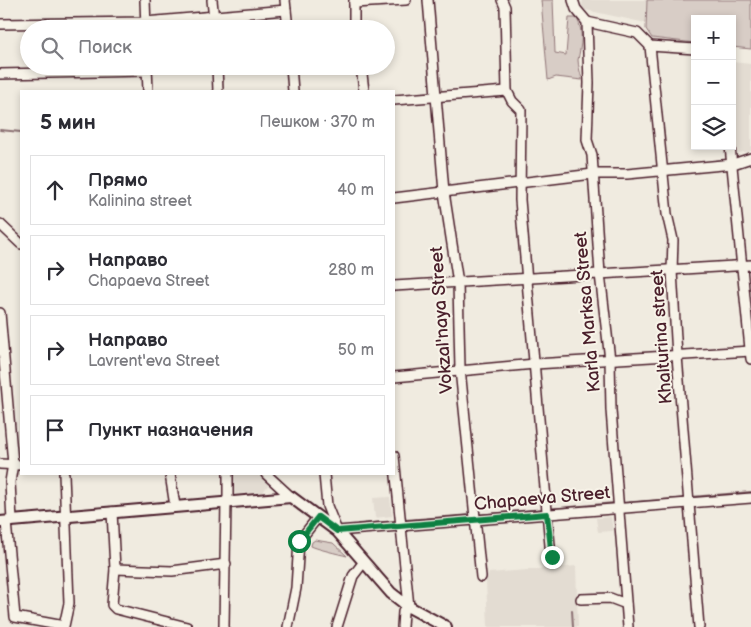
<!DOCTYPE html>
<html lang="ru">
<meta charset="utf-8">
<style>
:root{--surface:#fff;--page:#f2f2f3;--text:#2b2b33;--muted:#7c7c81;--line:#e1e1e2}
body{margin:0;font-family:"Balsamiq Sans",sans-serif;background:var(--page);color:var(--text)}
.controls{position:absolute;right:15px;top:15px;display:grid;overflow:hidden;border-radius:0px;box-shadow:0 2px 8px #0003}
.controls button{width:45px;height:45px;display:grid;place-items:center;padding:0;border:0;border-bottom:1px solid var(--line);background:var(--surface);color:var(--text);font:25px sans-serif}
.stop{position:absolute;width:15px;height:15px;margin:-11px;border:4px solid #0b8043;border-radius:50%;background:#fff}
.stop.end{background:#0b8043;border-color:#fff;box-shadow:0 1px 5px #0008}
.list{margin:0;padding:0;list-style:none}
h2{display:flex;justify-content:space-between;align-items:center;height:65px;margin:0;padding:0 20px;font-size:21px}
h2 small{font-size:16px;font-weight:400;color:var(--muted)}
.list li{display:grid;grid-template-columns:32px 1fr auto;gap:15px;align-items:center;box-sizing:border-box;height:70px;margin:0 10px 10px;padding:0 10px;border:1px solid var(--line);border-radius:0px}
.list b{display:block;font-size:19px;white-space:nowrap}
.list p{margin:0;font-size:16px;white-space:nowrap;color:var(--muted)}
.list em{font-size:16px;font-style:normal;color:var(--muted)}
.icon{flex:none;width:28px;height:28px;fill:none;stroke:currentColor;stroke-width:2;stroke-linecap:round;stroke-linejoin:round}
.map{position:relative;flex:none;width:751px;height:627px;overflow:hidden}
.search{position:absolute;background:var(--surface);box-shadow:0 2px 8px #0003;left:20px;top:20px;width:375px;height:55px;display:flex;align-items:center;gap:12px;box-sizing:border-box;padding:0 18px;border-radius:28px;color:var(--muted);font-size:19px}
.panel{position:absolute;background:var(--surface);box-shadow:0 2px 8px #0003;left:20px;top:90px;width:375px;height:385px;border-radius:0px}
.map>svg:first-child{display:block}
.built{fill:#e3dcd2}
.green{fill:#d8cdc6;stroke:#917678}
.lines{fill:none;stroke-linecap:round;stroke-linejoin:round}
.stream{stroke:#8b6f72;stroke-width:2}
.minor-casing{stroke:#4a1f2b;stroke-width:12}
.major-casing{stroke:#4a1f2b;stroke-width:14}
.minor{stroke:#f7f3e8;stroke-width:9}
.major{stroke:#f7f3e8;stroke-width:10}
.route{stroke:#0b8043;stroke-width:6}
.labels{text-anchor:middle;stroke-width:4;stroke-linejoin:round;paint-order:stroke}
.street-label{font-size:18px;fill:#4a1f2b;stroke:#f7f3e8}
</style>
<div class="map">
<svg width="751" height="627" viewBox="0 0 751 627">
<rect width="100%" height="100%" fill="#f0ebe0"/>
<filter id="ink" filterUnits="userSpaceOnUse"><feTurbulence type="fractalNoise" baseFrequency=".02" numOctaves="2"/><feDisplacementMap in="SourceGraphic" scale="10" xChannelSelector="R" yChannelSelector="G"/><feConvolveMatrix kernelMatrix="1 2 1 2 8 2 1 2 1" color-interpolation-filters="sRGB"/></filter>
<g filter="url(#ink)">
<g class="built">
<path d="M583,0H647L646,23L581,9Z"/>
<path d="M732,62L751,64V151L738,153L732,114Z"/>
<path d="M232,474H257L269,484L263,492L232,494Z"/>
<path d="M390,497L392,516L375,518L373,498Z"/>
<path d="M611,517L613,531L598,532L596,518Z"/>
<path d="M576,566L578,627H488L486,580L489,573Z"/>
</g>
<g class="green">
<path d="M541,0H553L555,53L566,55L569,18H577C584,34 581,44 578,60C578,66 581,74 582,80L556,77L548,80Z"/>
<path d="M647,0H751V49L732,47V19H695V43L652,38L646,29Z"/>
<path d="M315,540L333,543L347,556C339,554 317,549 311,546L312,542Z"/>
</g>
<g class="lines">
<g class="stream">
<path d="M0,130L21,132"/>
<path d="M691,497L751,492"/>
<path d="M621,503L686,498"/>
<path d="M549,509L614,503"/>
<path d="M477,515L544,509"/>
<path d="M405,520L472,515"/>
<path d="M358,524L397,521"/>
<path d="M572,610L573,627"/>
</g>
<g class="minor-casing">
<g id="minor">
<path d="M145,0L146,29"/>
<path d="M212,0L215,29"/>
<path d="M285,0L288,29"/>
<path d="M354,0V29"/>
<path d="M428,0L444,192L458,283L460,369L481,577"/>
<path d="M502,0L505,7L507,91L512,101L521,110L520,200L551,557"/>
<path d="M573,0L576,9L587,22L589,83L587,140L592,155L600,274L610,360L611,410L628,627"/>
<path d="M354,3L406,0"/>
<path d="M587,22L637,33L650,46L695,49"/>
<path d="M0,24L145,22L286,10"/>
<path d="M650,46L667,214L673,240L672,271L677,356L699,627"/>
<path d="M217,66L218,91"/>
<path d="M291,66L293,91"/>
<path d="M361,66L364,91"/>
<path d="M147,67L148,91"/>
<path d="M0,74L147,71"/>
<path d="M394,100L507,91"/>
<path d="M730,146L751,359"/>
<path d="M394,198L593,174H627L733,164L751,158"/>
<path d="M0,224L21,244"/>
<path d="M394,286L751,265"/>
<path d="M0,313L13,464L10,482L12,521"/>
<path d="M394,377L535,364L751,351"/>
<path d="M394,456L409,607"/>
<path d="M0,464L21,465"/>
<path d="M170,474L175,506"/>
<path d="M266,474L291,497"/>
<path d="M324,474L327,506L337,531L751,498"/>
<path d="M228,501V474"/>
<path d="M112,512L115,569L112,605L116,609L187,627"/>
<path d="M6,522L15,617L64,626L69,603L64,474"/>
<path d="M115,569L172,571L226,564"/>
<path d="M581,599L610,598L626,604"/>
<path d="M224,627L226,501"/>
<path d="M288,627L296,588L299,541L318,517"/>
<path d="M337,627L353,576L363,563"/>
<path d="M402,627L403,612L406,605"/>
</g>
</g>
<g class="major-casing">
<path id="major" d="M0,522L291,497L337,531L391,593L409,607L446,627"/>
</g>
<use href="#minor" class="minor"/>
<use href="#major" class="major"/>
</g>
</g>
<g class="lines" filter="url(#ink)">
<path class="route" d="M299,541L318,517L337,531L547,514L552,557"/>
</g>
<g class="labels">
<g class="street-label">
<text transform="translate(587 312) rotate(-95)" y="6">Karla Marksa Street</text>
<text transform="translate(441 320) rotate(-94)" y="6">Vokzal'naya Street</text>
<text transform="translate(661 337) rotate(-94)" y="6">Khalturina street</text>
<text transform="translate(542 498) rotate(-5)" y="6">Chapaeva Street</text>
</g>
</g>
</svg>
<div class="controls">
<button>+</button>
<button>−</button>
<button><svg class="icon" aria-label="layers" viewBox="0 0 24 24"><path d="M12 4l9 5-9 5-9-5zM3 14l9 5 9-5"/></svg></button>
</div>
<div class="stop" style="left:299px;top:541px"></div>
<div class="stop end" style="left:552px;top:557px"></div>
<div class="search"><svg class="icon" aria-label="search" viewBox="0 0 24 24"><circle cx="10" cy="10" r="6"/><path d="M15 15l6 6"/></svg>Поиск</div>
<section class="panel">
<h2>5 мин<small>Пешком · 370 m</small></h2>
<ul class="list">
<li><svg class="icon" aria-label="ahead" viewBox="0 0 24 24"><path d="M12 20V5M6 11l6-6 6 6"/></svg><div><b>Прямо</b><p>Kalinina street</p></div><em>40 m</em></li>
<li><svg class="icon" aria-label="right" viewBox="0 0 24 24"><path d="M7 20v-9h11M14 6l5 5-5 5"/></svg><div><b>Направо</b><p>Chapaeva Street</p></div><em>280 m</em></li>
<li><svg class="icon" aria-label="right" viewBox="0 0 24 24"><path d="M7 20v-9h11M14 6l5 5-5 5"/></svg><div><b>Направо</b><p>Lavrent'eva Street</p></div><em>50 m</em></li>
<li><svg class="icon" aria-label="arrive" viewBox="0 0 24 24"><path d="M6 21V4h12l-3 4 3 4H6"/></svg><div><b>Пункт назначения</b></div></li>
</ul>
</section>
</div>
